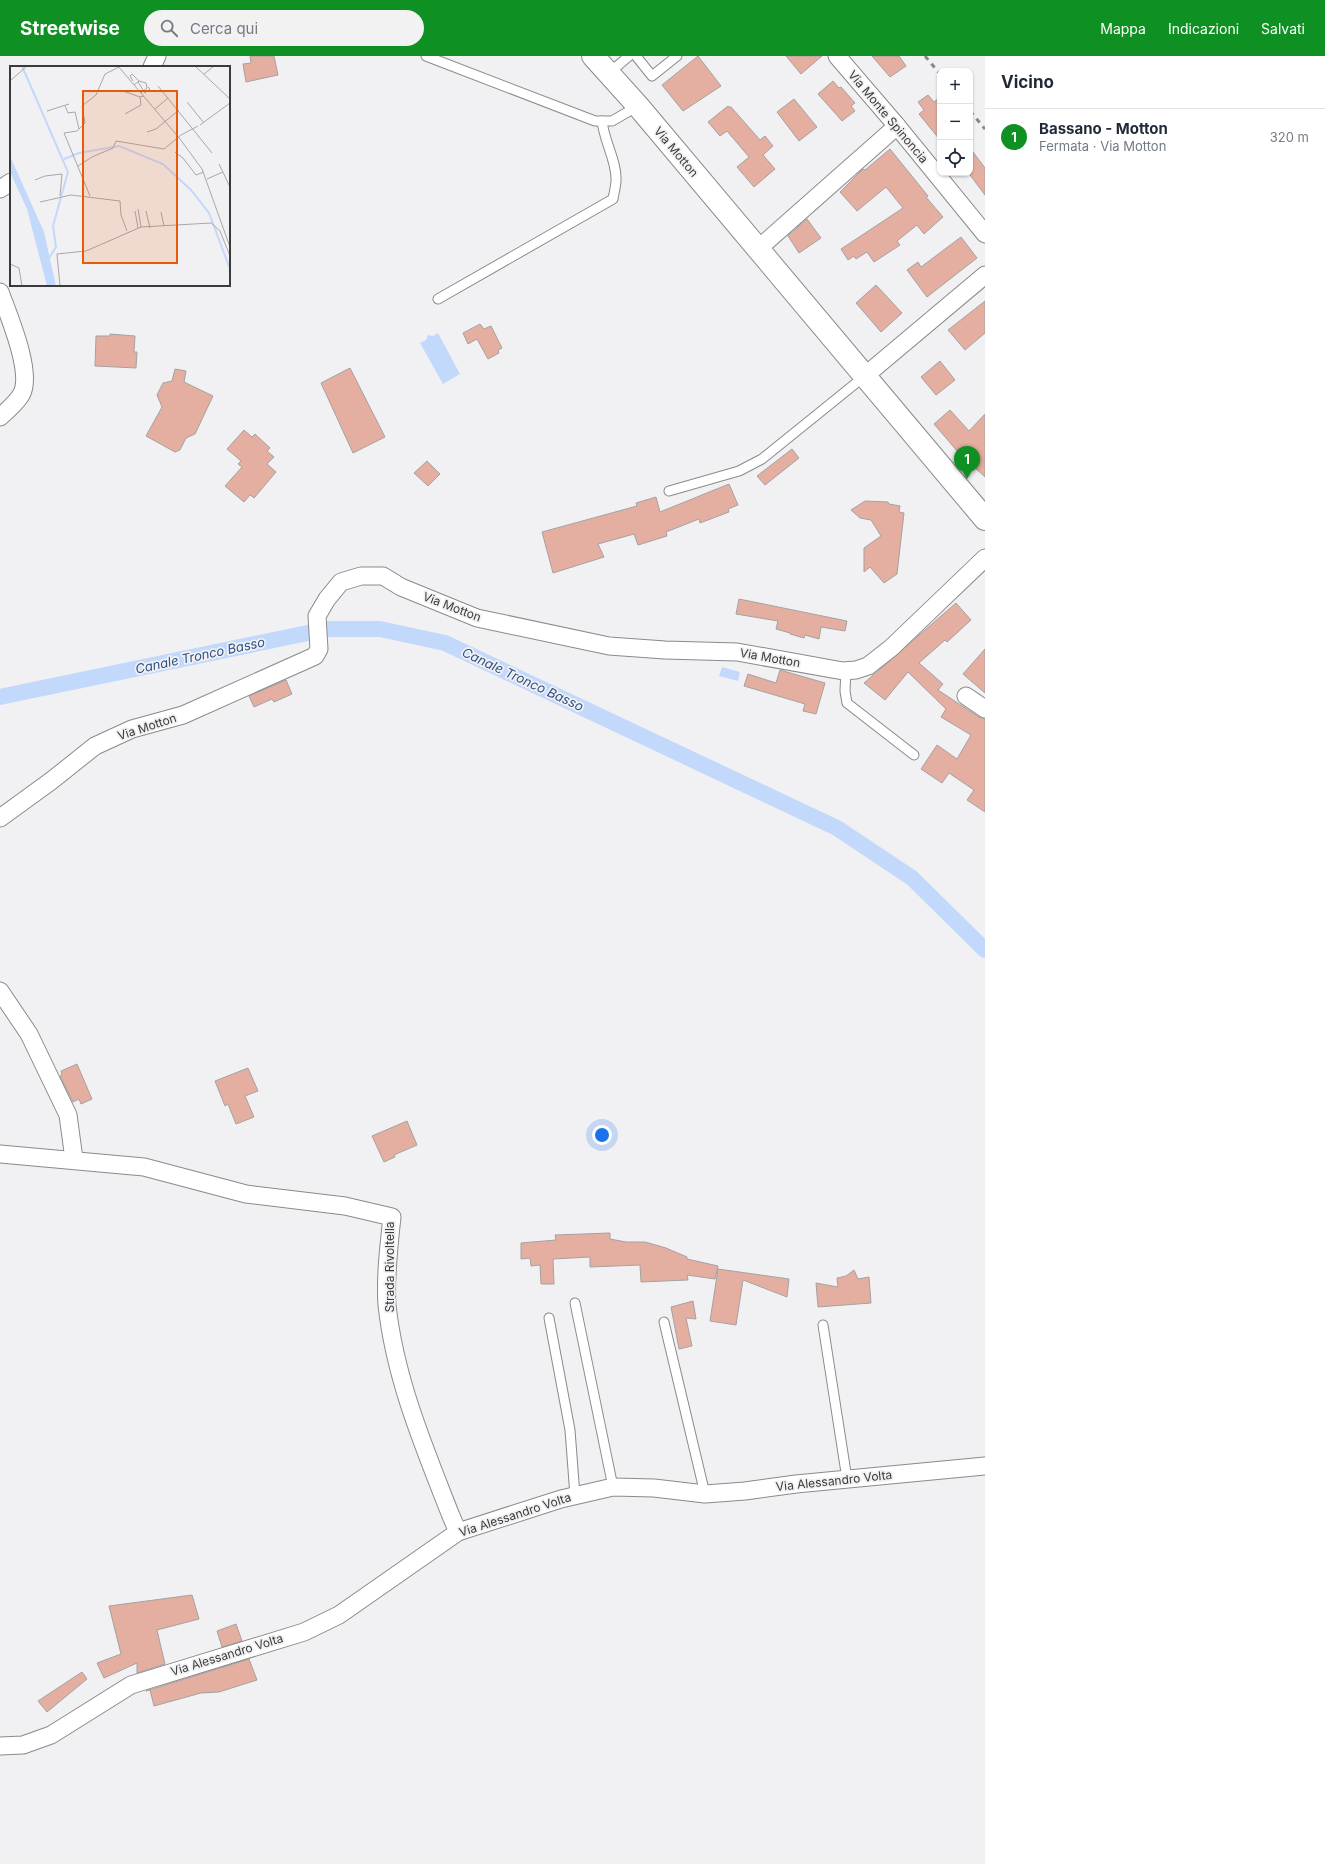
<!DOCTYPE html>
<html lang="it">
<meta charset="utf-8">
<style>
:root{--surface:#fff;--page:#f2f2f3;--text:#1f2937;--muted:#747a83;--line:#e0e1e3;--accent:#0e9122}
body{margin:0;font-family:Inter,sans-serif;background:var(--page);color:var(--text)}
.controls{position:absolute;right:12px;top:12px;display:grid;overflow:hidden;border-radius:8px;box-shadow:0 1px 3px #0004}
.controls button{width:36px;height:36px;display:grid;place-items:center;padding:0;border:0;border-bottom:1px solid var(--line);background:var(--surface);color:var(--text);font:20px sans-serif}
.you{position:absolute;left:602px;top:1079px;width:14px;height:14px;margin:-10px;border:3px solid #fff;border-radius:50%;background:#1a73e8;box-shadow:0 0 0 6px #1a73e833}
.badge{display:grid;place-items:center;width:26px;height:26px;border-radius:50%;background:var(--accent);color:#fff;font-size:13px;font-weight:700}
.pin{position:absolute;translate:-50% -33px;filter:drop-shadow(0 1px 2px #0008)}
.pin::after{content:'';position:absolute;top:21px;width:14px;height:12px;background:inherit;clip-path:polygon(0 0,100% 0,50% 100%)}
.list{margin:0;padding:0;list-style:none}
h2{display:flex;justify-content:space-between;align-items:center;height:52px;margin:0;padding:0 16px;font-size:17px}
h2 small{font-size:13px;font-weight:400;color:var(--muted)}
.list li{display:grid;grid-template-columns:26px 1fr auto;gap:12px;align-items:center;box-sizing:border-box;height:56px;padding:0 16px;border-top:1px solid var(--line)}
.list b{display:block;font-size:15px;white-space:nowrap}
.list p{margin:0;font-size:13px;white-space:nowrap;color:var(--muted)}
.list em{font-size:13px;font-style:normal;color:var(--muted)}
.icon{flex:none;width:22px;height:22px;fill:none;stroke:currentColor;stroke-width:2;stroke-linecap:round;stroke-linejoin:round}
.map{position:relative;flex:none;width:985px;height:1808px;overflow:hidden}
header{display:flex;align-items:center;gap:24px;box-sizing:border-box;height:56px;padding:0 20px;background:var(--accent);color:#fff}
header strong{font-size:19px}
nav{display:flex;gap:22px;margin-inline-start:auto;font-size:14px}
.search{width:280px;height:36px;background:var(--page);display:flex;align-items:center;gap:10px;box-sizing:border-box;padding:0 14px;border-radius:22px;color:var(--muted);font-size:15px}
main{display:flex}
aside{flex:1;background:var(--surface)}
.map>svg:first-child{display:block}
.water{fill:#c3d9fb}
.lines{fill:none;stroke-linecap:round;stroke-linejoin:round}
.canal{stroke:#c3d9fb;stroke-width:16}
.building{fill:#e4aea0;stroke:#a5a2a2}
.lane-casing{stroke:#8a8a8c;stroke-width:11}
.street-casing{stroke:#8a8a8c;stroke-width:19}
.secondary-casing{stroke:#8a8a8c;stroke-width:24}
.lane{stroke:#fff;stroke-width:9}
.street{stroke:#fff;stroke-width:17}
.secondary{stroke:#fff;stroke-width:22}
.rail{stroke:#888889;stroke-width:3;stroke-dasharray:5 5;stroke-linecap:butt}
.labels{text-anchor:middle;stroke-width:3.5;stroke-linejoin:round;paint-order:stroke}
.street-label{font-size:12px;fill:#3a3a3a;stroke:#f1f1f3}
.water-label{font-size:13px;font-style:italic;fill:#2e5186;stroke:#f1f1f3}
.inset-river{fill:none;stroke:#c3d9fb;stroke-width:2}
.inset-road{fill:none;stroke:#a8a8a9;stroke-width:1}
.view{fill:#e8590c;fill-opacity:0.15;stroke:#e8590c;stroke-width:2}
.inset-edge{fill:none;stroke:#3a3a3a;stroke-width:2}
</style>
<header>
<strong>Streetwise</strong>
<div class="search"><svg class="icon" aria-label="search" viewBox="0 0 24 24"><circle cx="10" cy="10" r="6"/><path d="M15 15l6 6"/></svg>Cerca qui</div>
<nav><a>Mappa</a><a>Indicazioni</a><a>Salvati</a></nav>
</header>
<main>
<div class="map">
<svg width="985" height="1808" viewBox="0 0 985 1808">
<rect width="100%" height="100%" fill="#f1f1f3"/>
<g class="water">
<path d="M438,277L460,318L443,328L420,287L426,284L428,279L433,280Z"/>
<path d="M722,611L740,616L738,625L719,620Z"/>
</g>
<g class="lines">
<path class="canal" d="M0,641L327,573H380L445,587L837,772L912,822L985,894"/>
</g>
<g class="building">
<path d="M250,0H274L278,19L246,26L243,8L251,7Z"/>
<path d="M698,0L721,30L683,55L662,29Z"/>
<path d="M786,0H822L801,18Z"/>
<path d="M872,0H899L906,10L890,21Z"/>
<path d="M833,25L839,32L841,31L855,47L851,50L855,55L842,65L818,38Z"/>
<path d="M928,39L934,46L940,41V84L919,58L924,54L918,46Z"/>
<path d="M794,43L817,71L799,85L777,56Z"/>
<path d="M728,50L729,51H731L760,84L765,80L773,90L763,99L775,113L754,131L737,111L749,101L727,75L720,80L708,66Z"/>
<path d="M970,92L985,112V139L970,119Z"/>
<path d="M890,93L928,140L926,141L943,161L924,178L917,169L897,185L900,189L874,206L867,196L856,203L854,200L848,204L841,193L903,152L886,131L857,155L840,136L863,113L865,114Z"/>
<path d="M807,163L821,182L799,197L788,180Z"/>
<path d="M961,181L977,202L927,241L907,214L918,206L921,211Z"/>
<path d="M876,229L902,257L881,276L856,247Z"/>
<path d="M985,245V277L965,294L948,274Z"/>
<path d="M480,268L484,273L491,270L502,292L498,294L499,297L488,303L477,283L468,288L463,277Z"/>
<path d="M110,278L135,280L134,296H137L136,312L95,310L96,280H110Z"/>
<path d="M940,305L955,324L936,339L921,321Z"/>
<path d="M350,312L385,381L353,397L321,327Z"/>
<path d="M175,313L186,315L184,326L213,340L195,378L186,382L180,394L175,396L146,380L162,351L157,339L163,327L172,325Z"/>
<path d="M950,354L969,375L985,358V421L958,396L934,368Z"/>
<path d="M244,374L252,381L255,378L270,392L267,395L274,401L267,408L276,416L254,442L250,439L244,446L225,430L242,411L238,408L241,405L227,393Z"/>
<path d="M792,393L799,402L765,429L757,420Z"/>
<path d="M427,405L440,418L428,430L414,417Z"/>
<path d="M729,428L738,449L728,453L729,456L700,467L699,463L666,476L667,480L638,489L634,478L598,488L604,501L553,517L542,476L637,450L636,447L656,441L660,456Z"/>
<path d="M865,445L888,446L889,448L900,450L899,456L904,457L897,518L884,527L870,511L864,516V492L881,480L871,464L860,462L851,454Z"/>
<path d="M739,543L847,565L845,575L821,571L819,583L805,579L804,582L790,578V577L776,573L778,565L736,558Z"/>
<path d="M956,547L971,564L947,586L945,584L919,607L943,628L938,634L979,661L985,663V756L967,744L974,734L949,717L942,727L921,713L937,689L957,703L971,679L941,661L946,653L908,616L885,644L864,627Z"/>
<path d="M985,593V637L963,618Z"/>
<path d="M780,614L825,627L816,658L803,655L805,648L744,630L748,618L776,627Z"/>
<path d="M286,624L292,638L274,646L272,643L254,651L249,640Z"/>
<path d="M77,1008L92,1043L81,1048L79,1043L73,1046L60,1020L62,1019L61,1015Z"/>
<path d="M248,1012L258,1035L245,1040L254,1061L236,1068L228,1048L225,1050L215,1025Z"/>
<path d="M407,1065L417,1089L394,1099L395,1101L384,1106L372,1080Z"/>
<path d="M610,1177V1183L626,1186H645L666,1192L687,1201V1203L718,1210L715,1223L687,1219L688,1224L641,1226L640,1209L590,1211V1201L553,1203L554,1228H541L540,1209L531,1210L530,1202L521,1203V1187L556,1184L555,1179Z"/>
<path d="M718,1213L789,1223L787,1241L743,1224L736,1269L710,1265Z"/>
<path d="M854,1214L858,1223L869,1221L871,1247L818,1251L816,1227L838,1231L837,1222L846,1220Z"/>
<path d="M693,1245L696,1263L686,1262L692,1290L679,1293L671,1251Z"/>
<path d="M192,1539L199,1563L157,1574L165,1608L137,1617V1607L104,1622L97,1607L121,1598L109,1550Z"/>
<path d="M236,1568L242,1585L222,1591L217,1575Z"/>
<path d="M249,1603L257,1624L219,1636L201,1637L154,1650L150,1634L146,1635Z"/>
<path d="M82,1616L87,1623L47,1656L38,1645Z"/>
</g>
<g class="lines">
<g class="lane-casing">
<g id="lane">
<path d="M426,0L595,65H612L638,50"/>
<path d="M636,0L652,20L677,0"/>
<path d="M609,17L629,0"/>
<path d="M438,243L613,143C614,137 616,130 616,124C617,106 604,85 602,65"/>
<path d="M669,435L739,415L762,403L866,319"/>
<path d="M846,614L845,635L847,647L914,699"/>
<path d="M575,1247L613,1431"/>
<path d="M549,1262L570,1374L575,1440"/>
<path d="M664,1266L705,1438"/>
<path d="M823,1269L847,1423"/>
</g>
</g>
<g class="street-casing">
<g id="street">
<path d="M837,0L897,70L985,178"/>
<path d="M152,11L157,0"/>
<path d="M0,133L11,126"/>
<path d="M758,193L897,70"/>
<path d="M0,236C8,258 34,318 21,339C16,347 7,355 0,361"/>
<path d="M866,319L985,219"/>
<path d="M966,640L985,653"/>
<path d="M0,762L51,725L95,690L132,673L183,659L315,600L319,593L317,560L327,543L341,526L361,520H383L401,531L477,562L609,590L665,594L737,596L843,615L856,614L868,610L891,592L985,502"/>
<path d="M0,935L29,978L68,1059L74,1103"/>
<path d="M0,1098L144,1111L246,1138L345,1150L392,1161C389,1188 385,1222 387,1249C395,1323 424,1391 451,1460L458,1476"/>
<path d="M0,1690L23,1689L51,1679L131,1629L304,1576L339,1559L458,1476L561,1443L613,1431L654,1432L705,1438L745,1435L796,1428L985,1410"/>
</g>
</g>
<g class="secondary-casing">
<path id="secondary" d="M593,0L638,50L985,463"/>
</g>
<use href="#lane" class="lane"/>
<use href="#street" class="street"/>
<use href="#secondary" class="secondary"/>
<g class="rail">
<path d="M925,0L940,18"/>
<path d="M970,55L985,73"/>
</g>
</g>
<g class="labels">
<g class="street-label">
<text transform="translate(888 61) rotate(50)" y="4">Via Monte Spinoncia</text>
<text transform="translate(676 96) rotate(50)" y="4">Via Motton</text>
<text transform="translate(452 551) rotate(21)" y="4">Via Motton</text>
<text transform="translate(770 602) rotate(10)" y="4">Via Motton</text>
<text transform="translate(147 671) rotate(-18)" y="4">Via Motton</text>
<text transform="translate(390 1211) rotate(-90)" y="4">Strada Rivoltella</text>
<text transform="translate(834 1425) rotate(-6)" y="4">Via Alessandro Volta</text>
<text transform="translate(515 1459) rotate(-18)" y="4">Via Alessandro Volta</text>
<text transform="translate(227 1599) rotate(-17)" y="4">Via Alessandro Volta</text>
</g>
<g class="water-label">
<text transform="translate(200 599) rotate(-12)" y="5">Canale Tronco Basso</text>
<text transform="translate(523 623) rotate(25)" y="5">Canale Tronco Basso</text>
</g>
</g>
<g transform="translate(10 10)">
<rect width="220" height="220" fill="#f1f1f3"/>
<path d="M0,90L34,166L46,220H37L17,143L0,106Z" fill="#c3d9fb"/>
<path class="inset-river" d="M12,0L58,106L43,160L46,181L39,192M54,93L69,87L109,80L153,98L181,124L199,147L220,203"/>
<path class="inset-road" d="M108,0L170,73L192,103L220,181M185,0L220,33M194,8L204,0M0,15L17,0M123,15L120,10L122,8L129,15M128,16L135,27L140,23L138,21M124,19L129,15L136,17L137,22L131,27M148,20L202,87M104,25H113L130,31L134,30M177,36L194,57M55,40L58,47L65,46L69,63M145,43L158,32M37,45L59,38M115,48L131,39L130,31M190,59L220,37M137,66L146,63L169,44M165,86L173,92L186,109L194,106M209,98L220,121M68,100L82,91L103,82L106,75L154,83L171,69L188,60M197,113L213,106M25,114L35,110L52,108L50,130M80,130L54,67L67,65L75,57L72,40L86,29L95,8L109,1M30,136L61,129L110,135L111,149L117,165M128,143L131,161M125,145L128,162M136,145L140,162M151,146L154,160M0,198L9,202L12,220M50,220L47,188L76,185L131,161L201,157L210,165L220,190"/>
<path class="view" d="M73,25H167V197H73Z"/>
<rect width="220" height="220" class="inset-edge"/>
</g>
</svg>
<div class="controls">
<button>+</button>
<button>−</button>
<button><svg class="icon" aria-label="locate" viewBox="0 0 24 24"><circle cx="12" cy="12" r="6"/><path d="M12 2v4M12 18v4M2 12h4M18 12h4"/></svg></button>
</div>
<div class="you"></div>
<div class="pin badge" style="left:967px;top:423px">1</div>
</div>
<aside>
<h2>Vicino<small></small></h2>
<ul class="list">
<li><span class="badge">1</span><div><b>Bassano - Motton</b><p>Fermata · Via Motton</p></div><em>320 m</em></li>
</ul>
</aside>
</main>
